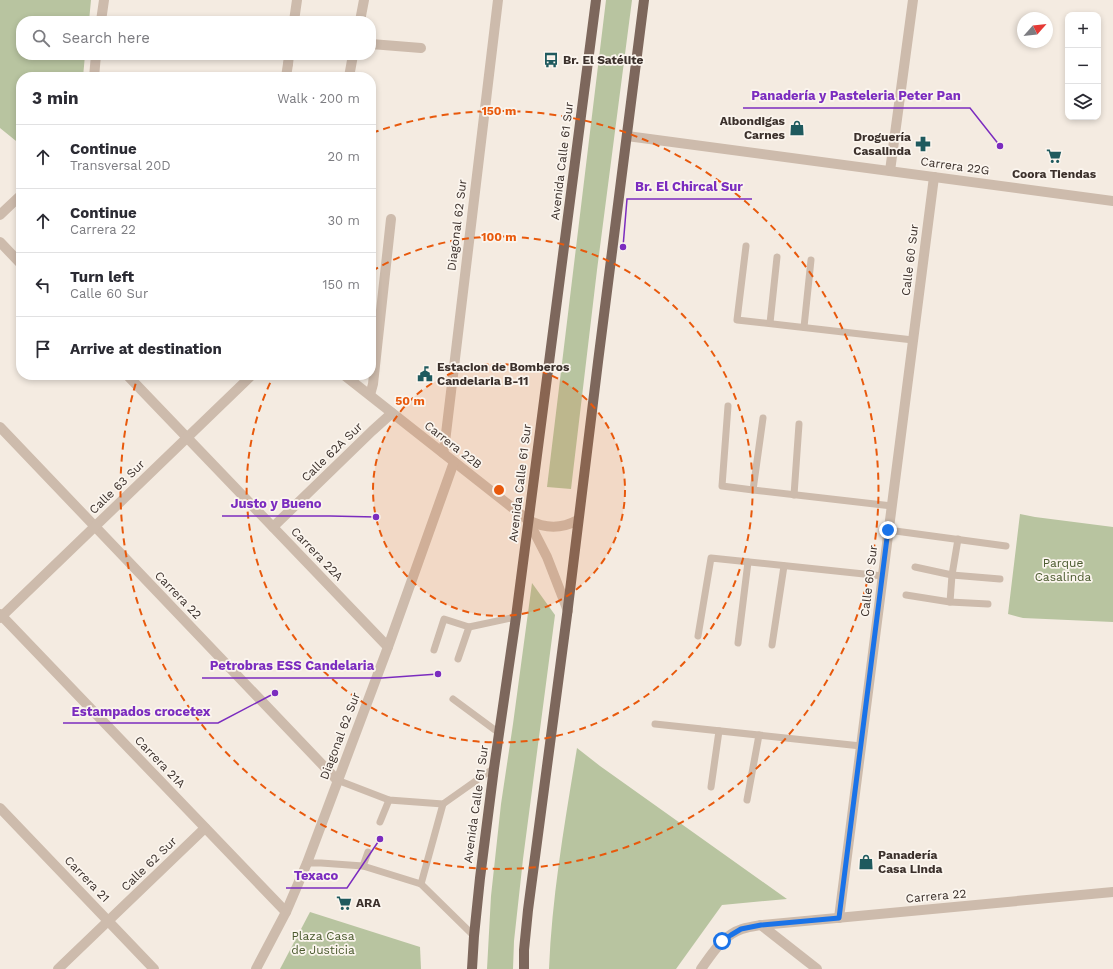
<!DOCTYPE html>
<meta charset="utf-8">
<style>
:root{--surface:#fff;--page:#f2f2f3;--text:#2b2b33;--muted:#7c7c81;--line:#e1e1e2}
body{margin:0;font-family:"Work Sans",sans-serif;background:var(--page);color:var(--text)}
.controls{position:absolute;right:12px;top:12px;display:grid;overflow:hidden;border-radius:8px;box-shadow:0 2px 6px #0003}
.controls button{width:36px;height:36px;display:grid;place-items:center;padding:0;border:0;border-bottom:1px solid var(--line);background:var(--surface);color:var(--text);font:20px sans-serif}
.compass{position:absolute;left:1017px;top:12px;width:36px;height:36px;border-radius:50%;background:var(--surface);box-shadow:0 2px 6px #0003;rotate:63deg}
.stop{position:absolute;width:12px;height:12px;margin:-9px;border:3px solid #1a73e8;border-radius:50%;background:#fff}
.stop.end{background:#1a73e8;border-color:#fff;box-shadow:0 1px 4px #0008}
.list{margin:0;padding:0;list-style:none}
h2{display:flex;justify-content:space-between;align-items:center;height:52px;margin:0;padding:0 16px;font-size:17px}
h2 small{font-size:13px;font-weight:400;color:var(--muted)}
.list li{display:grid;grid-template-columns:26px 1fr auto;gap:12px;align-items:center;box-sizing:border-box;height:64px;padding:0 16px;border-top:1px solid var(--line)}
.list b{display:block;font-size:15px;white-space:nowrap}
.list p{margin:0;font-size:13px;white-space:nowrap;color:var(--muted)}
.list em{font-size:13px;font-style:normal;color:var(--muted)}
.icon{flex:none;width:22px;height:22px;fill:none;stroke:currentColor;stroke-width:2;stroke-linecap:round;stroke-linejoin:round}
.map{position:relative;flex:none;width:1113px;height:969px;overflow:hidden}
.search{position:absolute;background:var(--surface);box-shadow:0 2px 6px #0003;left:16px;top:16px;width:360px;height:44px;display:flex;align-items:center;gap:10px;box-sizing:border-box;padding:0 14px;border-radius:16px;color:var(--muted);font-size:15px}
.panel{position:absolute;background:var(--surface);box-shadow:0 2px 6px #0003;left:16px;top:72px;width:360px;height:308px;border-radius:16px}
.map>svg:first-child{display:block}
.green{fill:#b8c4a0}
.lines{fill:none;stroke-linecap:round;stroke-linejoin:round}
.service{stroke:#cdbbac;stroke-width:7}
.pedestrian{stroke:#cdbbac;stroke-width:10}
.minor{stroke:#cdbbac;stroke-width:10}
.tertiary{stroke:#cdbbac;stroke-width:10}
.primary{stroke:#7d675c;stroke-width:10}
.route{stroke:#1a73e8;stroke-width:5}
.ring{fill:none;stroke:#e8590c;stroke-width:2;stroke-dasharray:7 5}
.labels{text-anchor:middle;stroke-width:3.5;stroke-linejoin:round;paint-order:stroke}
.poi-label{font-size:12px;font-weight:bold;fill:#3b302b;stroke:#fbf5ee;text-anchor:start}
.street-label{font-size:12px;fill:#3b302b;stroke:#fbf5ee}
.park-label{font-size:12px;fill:#4a5a2e;stroke:#fbf5ee}
.centre{fill:#e8590c;stroke:#fbf5ee;stroke-width:2}
.ring-label{font-size:12px;text-anchor:middle;font-weight:bold;fill:#e8590c;stroke:#fbf5ee;stroke-width:3.5;stroke-linejoin:round;paint-order:stroke}
.leader{fill:none;stroke:#7b2cbf;stroke-width:1.5}
.callout-dot{fill:#7b2cbf;stroke:#fbf5ee;stroke-width:1.5}
.callout-label{font-size:13px;text-anchor:middle;font-weight:bold;fill:#7b2cbf;stroke:#fbf5ee;stroke-width:3.5;stroke-linejoin:round;paint-order:stroke}
</style>
<div class="map">
<svg width="1113" height="969" viewBox="0 0 1113 969">
<rect width="100%" height="100%" fill="#f4ebe1"/>
<g class="green">
<path d="M0,0H91L89,21H21V55H85L83,77H21V145L0,128Z"/>
<path d="M606,0H632L597,270L571,489L547,487Z"/>
<path d="M1020,514L1035,517L1113,527V622L1023,618L1008,614Z"/>
<path d="M532,583L555,615L523,859L514,941L513,969H487L491,896L501,804L513,724Z"/>
<path d="M577,748L600,766L787,899L722,905L676,969H549C552,895 565,821 577,748Z"/>
<path d="M310,912L420,947L421,969H280Z"/>
</g>
<g class="lines">
<g class="service">
<path d="M746,246L737,320L913,340"/>
<path d="M770,323L777,257"/>
<path d="M804,327L811,260"/>
<path d="M728,406L722,486L753,490L892,506"/>
<path d="M753,490L763,418"/>
<path d="M794,495L799,424"/>
<path d="M888,530L1006,546"/>
<path d="M915,567L952,575L1000,579"/>
<path d="M906,595L950,602L988,604"/>
<path d="M950,602L952,575L958,539"/>
<path d="M469,627L516,617"/>
<path d="M698,636L711,558L883,576"/>
<path d="M738,643L748,562"/>
<path d="M772,645L784,566"/>
<path d="M434,650L444,619L469,627L458,659"/>
<path d="M453,699L499,733"/>
<path d="M655,724L861,746"/>
<path d="M337,780L389,800L443,804L494,768"/>
<path d="M711,787L719,731"/>
<path d="M747,800L759,735"/>
<path d="M380,822L389,800"/>
<path d="M307,863H321L363,866L421,884L474,936"/>
<path d="M363,866L368,852"/>
<path d="M421,884L443,804"/>
</g>
<g class="pedestrian">
<path d="M286,77L288,64"/>
<path d="M370,395L373,384L391,219"/>
</g>
<g class="minor">
<path d="M294,21L297,0"/>
<path d="M360,21L364,0"/>
<path d="M371,44L421,48"/>
<path d="M288,64L289,55"/>
<path d="M349,77L353,55"/>
<path d="M627,136L1113,201"/>
<path d="M890,171L913,0"/>
<path d="M0,242L21,264"/>
<path d="M127,375L388,647"/>
<path d="M0,427L337,780"/>
<path d="M443,453L445,442L498,0"/>
<path d="M273,527L372,431L392,413"/>
<path d="M0,614L286,912"/>
<path d="M0,618L252,375"/>
<path d="M0,808L154,969"/>
<path d="M839,918L934,177"/>
<path d="M761,925L817,969"/>
<path d="M58,969L205,828"/>
<path d="M701,969C712,954 723,935 742,929C748,927 755,926 761,925L1113,892"/>
</g>
<g class="tertiary">
<path d="M101,21L104,0"/>
<path d="M94,77L96,55"/>
<path d="M0,215L21,195"/>
<path d="M344,375L528,520C546,529 561,529 578,520"/>
<path d="M528,520L547,557L568,611"/>
<path d="M256,969L286,912L307,863L388,647L454,462"/>
</g>
<g class="primary">
<path d="M472,969L474,936L480,878L494,768L516,617L596,0"/>
<path d="M524,969V950L528,910L567,615L598,362L644,0"/>
</g>
</g>
<g class="lines">
<path class="route" d="M722,941L731,935L741,929L761,925L839,918L888,530"/>
</g>
<circle cx="499" cy="490" r="126" fill="#e8590c" fill-opacity=".12"/>
<g class="ring">
<circle cx="499" cy="490" r="126"/>
<path d="M372 271A253 253 0 1 1 274 375"/>
<path d="M372 133A379 379 0 1 1 138 376"/>
</g>
<defs>
<g id="bus-bare" transform="scale(1.2)"><path d="M-5-6H5V4H4V6H2V4H-2V6H-4V4H-5ZM-3.5-4V0h7V-4ZM-3.5 1.2v1.5H-2V1.2ZM2 1.2v1.5H3.5V1.2Z" fill="#1f5a5e" stroke="#fbf5ee" stroke-width="2.5" paint-order="stroke"/></g>
<g id="shop-bare" transform="scale(1.2)"><path d="M-5-2.5h2.3a2.7 3.5 0 0 1 5.4 0H5L5.5 6h-11ZM-1.5-2.5h3a1.5 2.3 0 0 0-3 0Z" fill="#1f5a5e" stroke="#fbf5ee" stroke-width="2.5" paint-order="stroke"/></g>
<g id="pharmacy-bare" transform="scale(1.2)"><path d="M-2-6h4v4h4v4h-4v4h-4v-4h-4v-4h4Z" fill="#1f5a5e" stroke="#fbf5ee" stroke-width="2.5" paint-order="stroke"/></g>
<g id="supermarket-bare" transform="scale(1.2)"><path d="M-6-5.5h2.5l.6 2H6L4.5 2H-2.5L-4.4-4H-6ZM-1.5 3.2a1.3 1.3 0 1 0 .1 0ZM3 3.2a1.3 1.3 0 1 0 .1 0Z" fill="#1f5a5e" stroke="#fbf5ee" stroke-width="2.5" paint-order="stroke"/></g>
<g id="civic-bare" transform="scale(1.2)"><path d="M-.6-6.5H3V-4.5H.6V-3L4-1V1h2V6H-6V1h2V-1L-.6-3ZM-1.2 2.5V6h2.4V2.5Z" fill="#1f5a5e" stroke="#fbf5ee" stroke-width="2.5" paint-order="stroke"/></g>
</defs>
<g fill-rule="evenodd">
<use href="#bus-bare" x="551" y="60"/>
<use href="#shop-bare" x="797" y="128"/>
<use href="#pharmacy-bare" x="923" y="144"/>
<use href="#supermarket-bare" x="1054" y="156"/>
<use href="#civic-bare" x="425" y="374"/>
<use href="#shop-bare" x="866" y="862"/>
<use href="#supermarket-bare" x="344" y="903"/>
</g>
<g class="labels">
<g class="poi-label">
<text x="563" y="64">Br. El Satélite</text>
<text x="785" y="125" text-anchor="end">Albondigas<tspan x="785" dy="14">Carnes</tspan></text>
<text x="911" y="141" text-anchor="end">Droguería<tspan x="911" dy="14">Casalinda</tspan></text>
<text x="1054" y="178" text-anchor="middle">Coora Tiendas</text>
<text x="437" y="371">Estacion de Bomberos<tspan x="437" dy="14">Candelaria B-11</tspan></text>
<text x="878" y="859">Panadería<tspan x="878" dy="14">Casa Linda</tspan></text>
<text x="356" y="907">ARA</text>
</g>
<g class="street-label">
<text transform="translate(562 161) rotate(-83)" y="4">Avenida Calle 61 Sur</text>
<text transform="translate(955 166) rotate(8)" y="4">Carrera 22G</text>
<text transform="translate(457 225) rotate(-83)" y="4">Diagonal 62 Sur</text>
<text transform="translate(910 260) rotate(-83)" y="4">Calle 60 Sur</text>
<text transform="translate(453 445) rotate(38)" y="4">Carrera 22B</text>
<text transform="translate(332 452) rotate(-44)" y="4">Calle 62A Sur</text>
<text transform="translate(520 483) rotate(-83)" y="4">Avenida Calle 61 Sur</text>
<text transform="translate(117 487) rotate(-44)" y="4">Calle 63 Sur</text>
<text transform="translate(317 554) rotate(46)" y="4">Carrera 22A</text>
<text transform="translate(869 581) rotate(-83)" y="4">Calle 60 Sur</text>
<text transform="translate(178 595) rotate(46)" y="4">Carrera 22</text>
<text transform="translate(340 736) rotate(-69)" y="4">Diagonal 62 Sur</text>
<text transform="translate(160 762) rotate(46)" y="4">Carrera 21A</text>
<text transform="translate(476 804) rotate(-82)" y="4">Avenida Calle 61 Sur</text>
<text transform="translate(149 864) rotate(-44)" y="4">Calle 62 Sur</text>
<text transform="translate(87 879) rotate(46)" y="4">Carrera 21</text>
<text transform="translate(936 896) rotate(-5)" y="4">Carrera 22</text>
</g>
<g class="park-label">
<text x="1063" y="567">Parque<tspan x="1063" dy="14">Casalinda</tspan></text>
<text x="323" y="940">Plaza Casa<tspan x="323" dy="14">de Justicia</tspan></text>
</g>
</g>
<circle cx="499" cy="490" r="6" class="centre"/>
<g class="ring-label">
<text x="499" y="115">150 m</text>
<text x="499" y="241">100 m</text>
<text x="410" y="405">50 m</text>
</g>
<path class="leader" d="M1000 146L970 108H743M623 247L627 199H752M376 517L330 516H222M438 674L382 678H202M275 693L218 723H63M380 839L347 888H286"/>
<g class="callout-dot">
<circle cx="1000" cy="146" r="4"/>
<circle cx="623" cy="247" r="4"/>
<circle cx="376" cy="517" r="4"/>
<circle cx="438" cy="674" r="4"/>
<circle cx="275" cy="693" r="4"/>
<circle cx="380" cy="839" r="4"/>
</g>
<g class="callout-label">
<text x="856" y="100">Panadería y Pasteleria Peter Pan</text>
<text x="689" y="191">Br. El Chircal Sur</text>
<text x="276" y="508">Justo y Bueno</text>
<text x="292" y="670">Petrobras ESS Candelaria</text>
<text x="141" y="716">Estampados crocetex</text>
<text x="316" y="880">Texaco</text>
</g>
</svg>
<div class="controls">
<button>+</button>
<button>−</button>
<button><svg class="icon" aria-label="layers" viewBox="0 0 24 24"><path d="M12 4l9 5-9 5-9-5zM3 14l9 5 9-5"/></svg></button>
</div>
<svg class="compass" viewBox="-18 -18 36 36"><path d="M0-13l5 13h-10z" fill="#e53935"/><path d="M0 13l5-13h-10z" fill="#7c7c81"/></svg>
<div class="stop" style="left:722px;top:941px"></div>
<div class="stop end" style="left:888px;top:530px"></div>
<div class="search"><svg class="icon" aria-label="search" viewBox="0 0 24 24"><circle cx="10" cy="10" r="6"/><path d="M15 15l6 6"/></svg>Search here</div>
<section class="panel">
<h2>3 min<small>Walk · 200 m</small></h2>
<ul class="list">
<li><svg class="icon" aria-label="ahead" viewBox="0 0 24 24"><path d="M12 20V5M6 11l6-6 6 6"/></svg><div><b>Continue</b><p>Transversal 20D</p></div><em>20 m</em></li>
<li><svg class="icon" aria-label="ahead" viewBox="0 0 24 24"><path d="M12 20V5M6 11l6-6 6 6"/></svg><div><b>Continue</b><p>Carrera 22</p></div><em>30 m</em></li>
<li><svg class="icon" aria-label="left" viewBox="0 0 24 24"><path d="M17 20v-9H6M10 6l-5 5 5 5"/></svg><div><b>Turn left</b><p>Calle 60 Sur</p></div><em>150 m</em></li>
<li><svg class="icon" aria-label="arrive" viewBox="0 0 24 24"><path d="M6 21V4h12l-3 4 3 4H6"/></svg><div><b>Arrive at destination</b></div></li>
</ul>
</section>
</div>
